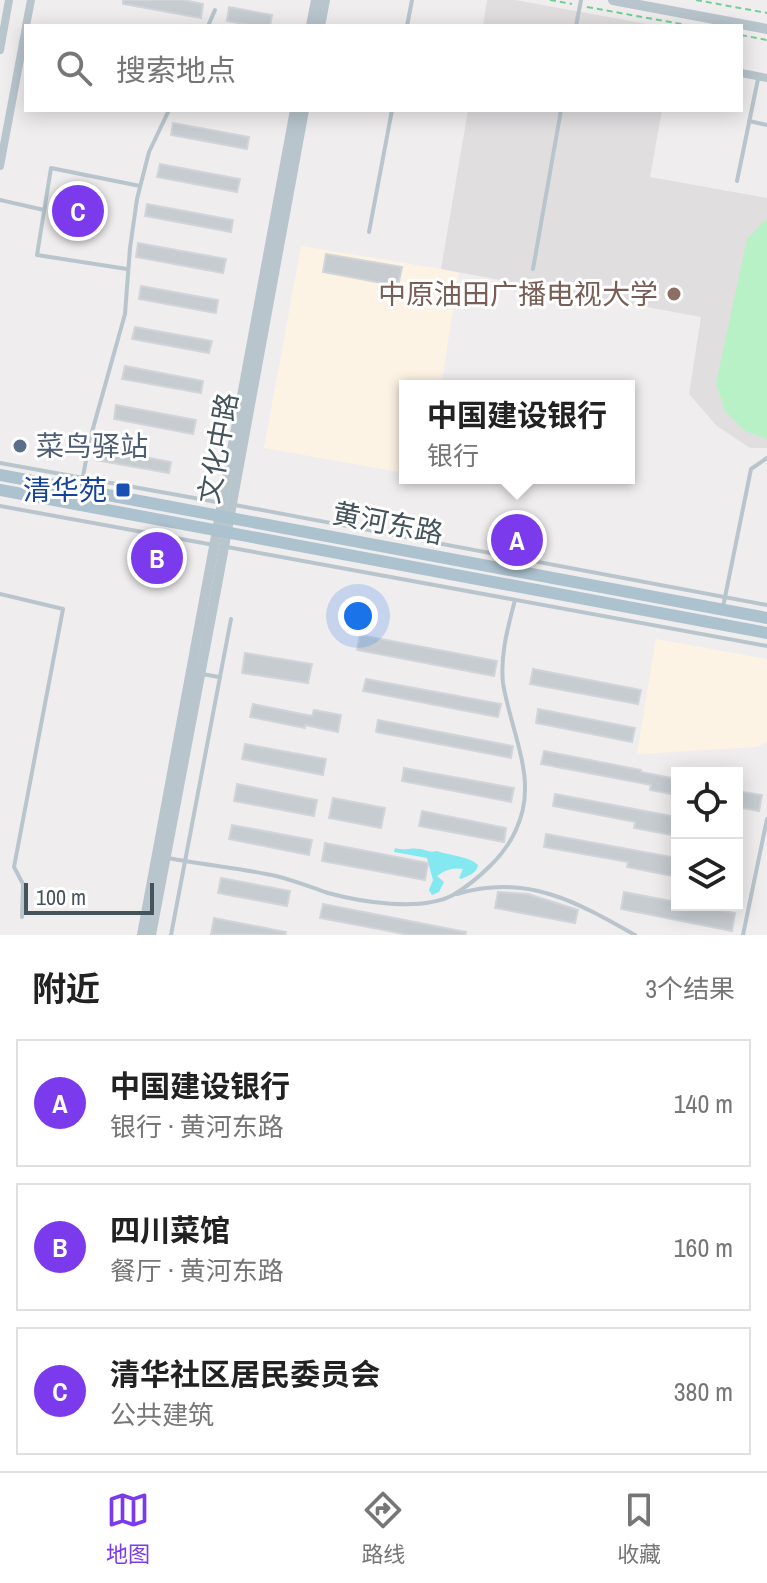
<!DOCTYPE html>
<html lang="zh">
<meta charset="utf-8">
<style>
:root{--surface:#fff;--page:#f2f2f2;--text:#222;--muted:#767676;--line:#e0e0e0;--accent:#7c3aed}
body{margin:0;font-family:"Archivo Narrow","Noto Sans SC",sans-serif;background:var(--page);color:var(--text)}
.controls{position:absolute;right:24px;bottom:24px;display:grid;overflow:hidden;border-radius:0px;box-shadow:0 4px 20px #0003}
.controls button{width:72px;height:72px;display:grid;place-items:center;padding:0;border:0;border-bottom:2px solid var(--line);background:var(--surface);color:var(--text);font:40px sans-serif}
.scale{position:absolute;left:24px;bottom:20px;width:130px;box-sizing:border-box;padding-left:8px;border:4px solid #45545c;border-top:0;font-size:22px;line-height:28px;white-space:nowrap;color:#45545c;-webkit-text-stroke:6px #fff;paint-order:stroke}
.you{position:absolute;left:358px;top:616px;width:28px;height:28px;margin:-20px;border:6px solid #fff;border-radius:50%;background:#1a73e8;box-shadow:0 0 0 12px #1a73e833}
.badge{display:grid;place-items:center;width:52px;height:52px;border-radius:50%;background:var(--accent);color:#fff;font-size:26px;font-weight:700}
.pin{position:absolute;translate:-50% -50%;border:4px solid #fff;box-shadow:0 2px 8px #0006}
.popup{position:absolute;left:399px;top:380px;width:236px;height:104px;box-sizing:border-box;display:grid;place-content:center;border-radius:0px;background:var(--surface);filter:drop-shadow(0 2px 6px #0005);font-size:26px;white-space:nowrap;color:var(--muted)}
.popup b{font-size:30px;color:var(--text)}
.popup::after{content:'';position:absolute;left:50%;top:100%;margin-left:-16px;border:16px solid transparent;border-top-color:var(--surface)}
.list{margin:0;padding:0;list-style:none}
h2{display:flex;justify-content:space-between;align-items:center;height:104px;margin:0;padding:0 32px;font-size:34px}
h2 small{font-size:26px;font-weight:400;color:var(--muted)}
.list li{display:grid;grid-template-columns:52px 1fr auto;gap:24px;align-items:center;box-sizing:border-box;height:128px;margin:0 16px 16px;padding:0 16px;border:2px solid var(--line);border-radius:0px}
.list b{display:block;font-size:30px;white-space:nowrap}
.list p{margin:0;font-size:26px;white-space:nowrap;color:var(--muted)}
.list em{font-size:26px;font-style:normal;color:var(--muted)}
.icon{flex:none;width:44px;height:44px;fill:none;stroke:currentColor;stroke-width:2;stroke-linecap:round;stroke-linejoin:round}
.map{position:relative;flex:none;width:767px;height:935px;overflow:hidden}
.search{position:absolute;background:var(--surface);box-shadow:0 4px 20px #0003;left:24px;right:24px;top:24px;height:88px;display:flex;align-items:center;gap:20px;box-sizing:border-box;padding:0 28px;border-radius:0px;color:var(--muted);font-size:30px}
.sheet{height:536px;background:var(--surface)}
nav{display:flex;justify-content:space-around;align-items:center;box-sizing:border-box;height:112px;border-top:2px solid var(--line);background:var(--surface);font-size:22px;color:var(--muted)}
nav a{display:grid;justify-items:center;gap:4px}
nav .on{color:var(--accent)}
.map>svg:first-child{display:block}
.commercial{fill:#fdf3e5}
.education{fill:#e1dee0}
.green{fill:#b9f1c7}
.water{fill:#84e8f0}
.building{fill:#c7ccd1;stroke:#d1d5da;stroke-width:2}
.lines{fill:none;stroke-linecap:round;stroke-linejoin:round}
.path{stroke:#70d094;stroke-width:2;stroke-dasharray:6 4;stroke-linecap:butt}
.service{stroke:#b8c5cc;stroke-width:4}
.minor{stroke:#b8c5cc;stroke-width:8}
.tertiary{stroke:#b8c5cc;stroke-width:10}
.primary{stroke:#acc2ce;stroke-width:12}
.education-dot{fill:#8d6e63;stroke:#fff;stroke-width:3}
.service-dot{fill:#5c6f8a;stroke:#fff;stroke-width:3}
.transit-dot{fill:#1a4fb4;stroke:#fff;stroke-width:3}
.labels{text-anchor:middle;stroke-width:6;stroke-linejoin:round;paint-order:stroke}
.education-label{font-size:28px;fill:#785e54;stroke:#fff;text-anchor:end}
.service-label{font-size:28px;fill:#4e5e75;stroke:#fff;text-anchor:start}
.street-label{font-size:28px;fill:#45545c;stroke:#fff}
.transit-label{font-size:28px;fill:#164399;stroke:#fff;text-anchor:end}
</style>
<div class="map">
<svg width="767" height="935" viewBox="0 0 767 935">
<rect width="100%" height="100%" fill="#f0edee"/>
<g class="commercial">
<path d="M301,246L459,272L441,386H405V473L264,448Z"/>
<path d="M656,639L767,659V742L757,747L637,754Z"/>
</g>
<g class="education">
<path d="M487,0H515L658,26H483Z"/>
<path d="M468,110H662L650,177L767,198V448H750L717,426L689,394L701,317L441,269Z"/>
</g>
<path class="green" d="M767,220V439L745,431L725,411L716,383L747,239L762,223Z"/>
<path class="water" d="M395,848C404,851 411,847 420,849C427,850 429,853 437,851C451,856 469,856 478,865C477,873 468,876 461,879L459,878L463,869C452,867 445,870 437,876L444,882L439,892L432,895L429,890L433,880L427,858L394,852Z"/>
<g class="building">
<path d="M123,0H184L203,4L201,18L123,4Z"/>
<path d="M229,7L272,15L270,26H254L227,21Z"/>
<path d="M173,123L249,137L247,149L171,135Z"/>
<path d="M160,164L240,179L237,192L157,177Z"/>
<path d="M147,204L233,220L231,232L145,216Z"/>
<path d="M138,243L226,259L223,273L136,257Z"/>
<path d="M326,254L402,267L398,286L323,272Z"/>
<path d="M141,286L218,300L216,313L139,299Z"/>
<path d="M135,327L212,341L209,353L132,339Z"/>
<path d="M125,366L203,381L201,393L122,379Z"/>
<path d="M116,405L196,420L193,434L114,419Z"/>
<path d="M97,448L171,462L169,473L95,460Z"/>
<path d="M360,635L497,661L494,676L357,650Z"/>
<path d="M245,653L312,664L308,683L242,673Z"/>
<path d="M533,669L641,690L638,704L530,684Z"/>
<path d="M366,679L501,704L498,717L363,691Z"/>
<path d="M253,704L312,716L314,710L341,715L338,732L305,725V728L250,717Z"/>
<path d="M538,709L635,728L632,742L536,723Z"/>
<path d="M378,720L513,746L511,758L376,732Z"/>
<path d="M245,744L326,759L323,775L242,759Z"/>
<path d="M544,751L641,770V772L677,779V795L650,790L651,785L541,764Z"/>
<path d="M404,768L514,788L511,802L402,781Z"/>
<path d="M237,784L317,800L314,816L234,801Z"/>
<path d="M737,791L762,795L759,811L737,807Z"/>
<path d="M555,794L677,817V836L634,828L635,822L553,806Z"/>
<path d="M333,798L385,808L381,828L329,818Z"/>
<path d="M422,811L506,828L504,842L419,826Z"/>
<path d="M232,825L312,840L309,855L229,839Z"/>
<path d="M546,834L677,858V877L627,867L628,862L544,847Z"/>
<path d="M325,843L428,863L425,880L322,861Z"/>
<path d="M221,878L290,891L287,906L218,893Z"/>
<path d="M498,892L528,894L569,907L578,910L575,923L495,908Z"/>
<path d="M624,892L677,902V905H691L735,913L732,931L621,909Z"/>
<path d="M323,904L466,932L465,935H410L320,918Z"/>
<path d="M214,918L286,932L285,935L211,934Z"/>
</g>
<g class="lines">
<g class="path">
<path d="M550,0L572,4"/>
<path d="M696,0L767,13"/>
<path d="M587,7L692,26"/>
<path d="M741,35L767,40"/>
</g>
<g class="service">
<path d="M208,26L215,10"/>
<path d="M407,26L412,0"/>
<path d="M576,26L581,0"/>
<path d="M749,121L767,125"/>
<path d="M737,181L758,79"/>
<path d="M0,200L44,210"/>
<path d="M369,232L392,110"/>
<path d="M127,269L37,255L51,168L140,186"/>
<path d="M533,269L561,110"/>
<path d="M0,463L222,503"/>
<path d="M81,487L90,439L125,314L130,248L137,199L149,152L169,110"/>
<path d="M235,505L767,605"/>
<path d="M0,506L214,545"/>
<path d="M227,547L767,646"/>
<path d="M0,594L63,609L14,867L23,884L22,917"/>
<path d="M723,607L751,469L767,458"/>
<path d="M202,674L219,677"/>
<path d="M168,858C204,865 240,868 276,876C293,880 310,887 328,893C361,902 421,912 453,895C467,887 480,876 491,865C511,846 525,818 525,790C526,758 508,716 503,683C500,655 508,627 515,600"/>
<path d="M457,894C526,873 577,902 635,935"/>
<path d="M171,935L231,619"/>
<path d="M743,935L767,819"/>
</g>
<g class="minor">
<path d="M26,26L31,0"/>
<path d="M0,50L9,0"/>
<path d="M741,73L767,78"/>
<path d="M0,166L26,27"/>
</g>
<g class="tertiary">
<path d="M613,0L767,29"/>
<path d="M311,26L316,0"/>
<path d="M320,26L325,0"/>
<path d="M142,935L295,110"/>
<path d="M151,935L217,585L304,110"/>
</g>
<g class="primary">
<path d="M0,475L767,618"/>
<path d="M0,490L767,633"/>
</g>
</g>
<circle class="education-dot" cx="674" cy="294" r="8"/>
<circle class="service-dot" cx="20" cy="446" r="8"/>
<rect class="transit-dot" x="115" y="482" width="16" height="16" rx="4"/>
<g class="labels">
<g class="education-label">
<text x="658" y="304">中原油田广播电视大学</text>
</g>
<g class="service-label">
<text x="36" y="456">菜鸟驿站</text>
</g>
<g class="street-label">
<text transform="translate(218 448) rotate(-80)" y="10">文化中路</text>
<text transform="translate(388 523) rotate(11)" y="10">黄河东路</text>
</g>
<g class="transit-label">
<text x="107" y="500">清华苑</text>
</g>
</g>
</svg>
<div class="controls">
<button><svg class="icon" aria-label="locate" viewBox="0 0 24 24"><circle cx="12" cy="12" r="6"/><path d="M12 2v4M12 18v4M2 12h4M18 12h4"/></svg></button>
<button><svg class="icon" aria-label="layers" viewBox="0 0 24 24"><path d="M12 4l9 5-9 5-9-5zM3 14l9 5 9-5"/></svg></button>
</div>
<div class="scale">100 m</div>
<div class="you"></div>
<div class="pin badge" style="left:517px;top:540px">A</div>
<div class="popup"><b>中国建设银行</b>银行</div>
<div class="pin badge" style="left:157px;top:558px">B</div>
<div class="pin badge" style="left:78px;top:211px">C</div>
<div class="search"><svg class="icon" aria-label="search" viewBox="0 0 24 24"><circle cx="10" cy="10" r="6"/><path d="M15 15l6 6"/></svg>搜索地点</div>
</div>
<section class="sheet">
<h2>附近<small>3个结果</small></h2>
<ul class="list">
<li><span class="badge">A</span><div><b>中国建设银行</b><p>银行 · 黄河东路</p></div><em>140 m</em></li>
<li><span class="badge">B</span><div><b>四川菜馆</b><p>餐厅 · 黄河东路</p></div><em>160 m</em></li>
<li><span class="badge">C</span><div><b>清华社区居民委员会</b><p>公共建筑</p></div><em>380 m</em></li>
</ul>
</section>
<nav>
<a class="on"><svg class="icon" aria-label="map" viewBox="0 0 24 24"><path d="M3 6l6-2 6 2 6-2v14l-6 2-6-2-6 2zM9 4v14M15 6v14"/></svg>地图</a>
<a><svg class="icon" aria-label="directions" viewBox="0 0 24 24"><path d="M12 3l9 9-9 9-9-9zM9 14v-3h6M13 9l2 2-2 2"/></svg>路线</a>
<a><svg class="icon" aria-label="saved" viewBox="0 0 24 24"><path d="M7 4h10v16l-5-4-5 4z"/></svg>收藏</a>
</nav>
